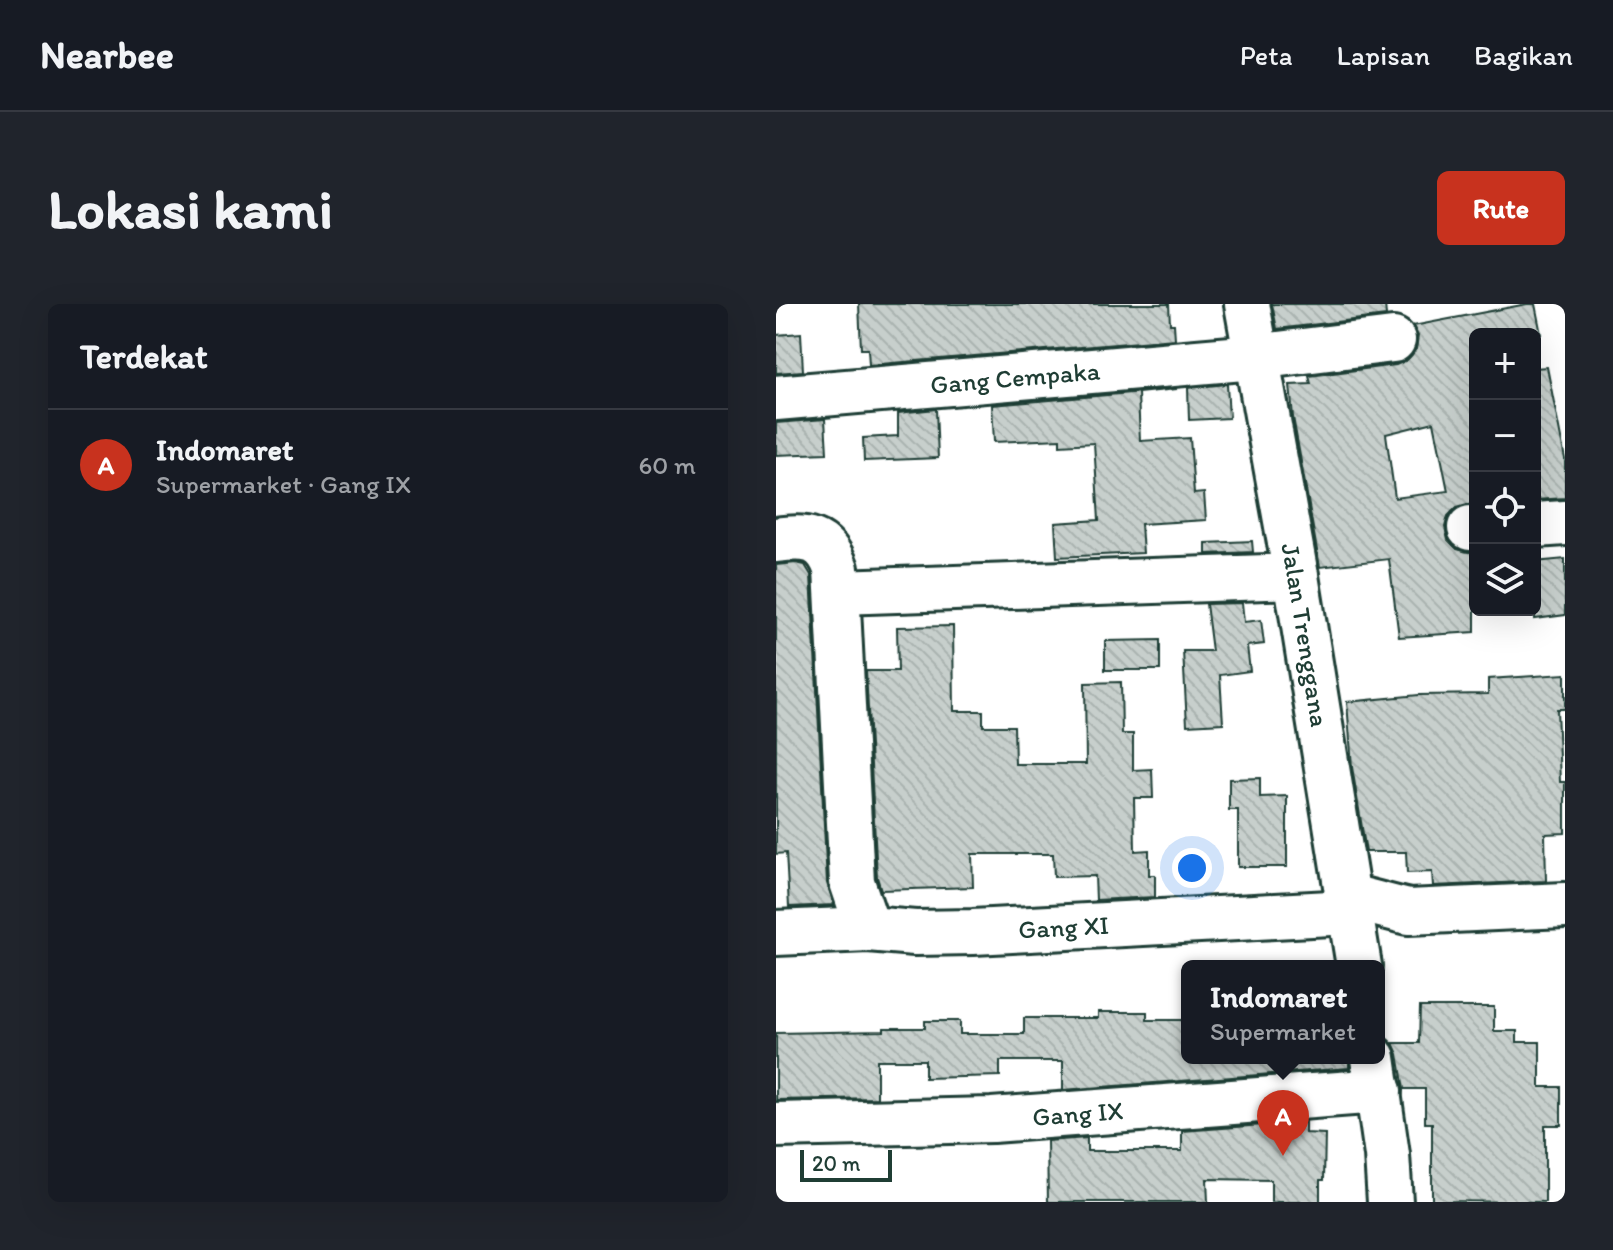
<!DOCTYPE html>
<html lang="id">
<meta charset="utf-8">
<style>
:root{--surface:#171b24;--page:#20242c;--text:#f1f3f6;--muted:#9ea1a6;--line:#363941;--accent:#c8321e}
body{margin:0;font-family:Itim,sans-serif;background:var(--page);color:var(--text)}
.controls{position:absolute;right:24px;top:24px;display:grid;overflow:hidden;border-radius:12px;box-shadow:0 8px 32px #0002}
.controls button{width:72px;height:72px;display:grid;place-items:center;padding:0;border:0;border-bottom:2px solid var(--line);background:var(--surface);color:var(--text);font:40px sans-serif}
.scale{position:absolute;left:24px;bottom:20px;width:92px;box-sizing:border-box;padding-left:8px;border:4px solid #1f3d34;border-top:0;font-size:22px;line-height:28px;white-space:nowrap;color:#1f3d34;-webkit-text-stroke:6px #fff;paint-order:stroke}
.you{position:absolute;left:416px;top:564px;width:28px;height:28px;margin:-20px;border:6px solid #fff;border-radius:50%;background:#1a73e8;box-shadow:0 0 0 12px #1a73e833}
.badge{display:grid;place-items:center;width:52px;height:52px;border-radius:50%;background:var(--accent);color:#fff;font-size:26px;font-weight:700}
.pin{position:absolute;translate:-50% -66px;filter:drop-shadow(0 2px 4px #0008)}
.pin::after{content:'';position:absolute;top:42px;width:28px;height:24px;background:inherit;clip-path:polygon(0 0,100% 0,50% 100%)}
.popup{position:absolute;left:405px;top:656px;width:204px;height:104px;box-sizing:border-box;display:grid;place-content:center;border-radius:12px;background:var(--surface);filter:drop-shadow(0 2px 6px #0005);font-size:26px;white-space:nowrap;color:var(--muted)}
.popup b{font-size:30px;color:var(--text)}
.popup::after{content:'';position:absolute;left:50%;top:100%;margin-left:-16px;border:16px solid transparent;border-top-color:var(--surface)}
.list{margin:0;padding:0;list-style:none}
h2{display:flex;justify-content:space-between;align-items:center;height:104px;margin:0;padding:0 32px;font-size:34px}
h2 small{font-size:26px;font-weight:400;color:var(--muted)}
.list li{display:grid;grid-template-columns:52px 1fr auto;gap:24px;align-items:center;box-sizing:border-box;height:112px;padding:0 32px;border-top:2px solid var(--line)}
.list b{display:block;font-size:30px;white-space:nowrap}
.list p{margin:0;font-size:26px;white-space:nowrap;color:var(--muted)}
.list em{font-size:26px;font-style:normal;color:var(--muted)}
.icon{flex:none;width:44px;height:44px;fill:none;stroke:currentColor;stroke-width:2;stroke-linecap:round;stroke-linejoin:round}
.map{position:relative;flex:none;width:789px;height:898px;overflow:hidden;border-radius:12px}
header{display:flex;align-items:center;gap:48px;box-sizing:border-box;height:112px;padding:0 40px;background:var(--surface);border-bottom:2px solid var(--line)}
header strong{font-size:38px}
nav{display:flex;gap:44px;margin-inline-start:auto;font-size:28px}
.intro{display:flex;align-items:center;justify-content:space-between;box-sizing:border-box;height:192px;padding:0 48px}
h1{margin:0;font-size:56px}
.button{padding:20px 36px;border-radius:12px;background:var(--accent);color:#fff;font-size:28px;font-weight:700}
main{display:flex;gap:48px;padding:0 48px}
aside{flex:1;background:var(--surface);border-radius:12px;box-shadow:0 8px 32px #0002}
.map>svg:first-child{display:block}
.building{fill:url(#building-back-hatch);stroke:#1f3d34;stroke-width:2;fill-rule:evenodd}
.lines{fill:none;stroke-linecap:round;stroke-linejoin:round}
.minor-casing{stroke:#1f3d34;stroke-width:50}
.major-casing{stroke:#1f3d34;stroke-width:50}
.minor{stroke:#fff;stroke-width:44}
.major{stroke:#fff;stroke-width:44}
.labels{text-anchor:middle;stroke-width:8;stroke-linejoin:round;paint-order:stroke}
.street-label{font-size:26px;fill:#1f3d34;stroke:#fff}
</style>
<header>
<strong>Nearbee</strong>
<nav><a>Peta</a><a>Lapisan</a><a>Bagikan</a></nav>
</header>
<div class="intro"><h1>Lokasi kami</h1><a class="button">Rute</a></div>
<main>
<aside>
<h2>Terdekat<small></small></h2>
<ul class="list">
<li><span class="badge">A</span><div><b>Indomaret</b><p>Supermarket · Gang IX</p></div><em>60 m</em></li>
</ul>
</aside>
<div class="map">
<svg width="789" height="898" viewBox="0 0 789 898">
<defs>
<pattern id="building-back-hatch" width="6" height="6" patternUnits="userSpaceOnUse" patternTransform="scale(2)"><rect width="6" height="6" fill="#c7cfcc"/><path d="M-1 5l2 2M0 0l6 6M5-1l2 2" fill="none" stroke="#aab3b0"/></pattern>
</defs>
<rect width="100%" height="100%" fill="#fff"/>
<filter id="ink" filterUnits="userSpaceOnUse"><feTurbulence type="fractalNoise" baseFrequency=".0125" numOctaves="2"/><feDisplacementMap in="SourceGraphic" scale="16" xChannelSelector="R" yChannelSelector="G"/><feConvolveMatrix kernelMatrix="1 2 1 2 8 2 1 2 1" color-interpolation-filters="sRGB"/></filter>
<g filter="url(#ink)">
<g class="building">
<path d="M83,0H393L394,20H398L399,35L93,61L92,45H85Z"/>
<path d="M496,0H609L610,12L501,25Z"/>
<path d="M751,0H759L765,30H699V199L681,203L672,212L669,223L672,236L681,245L699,249V328L623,333L613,255L544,263L517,113L514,81L535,80L533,72L620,61L631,56L640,45L642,32L637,22ZM658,118L672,187L619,194L610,130Z"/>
<path d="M25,29L27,67L0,69V31Z"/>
<path d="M771,63L789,155V194L759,196V64Z"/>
<path d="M451,80L453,114L413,116L412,84Z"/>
<path d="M401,85L362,89L364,137L414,134L418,190L428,189L430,216L365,220L367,249L281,253L279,219L323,216L318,139L284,141V135L218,138L216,101Z"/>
<path d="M160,105L162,154L88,157L87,134L122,132V109Z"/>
<path d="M49,115L51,149L0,151V119Z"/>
<path d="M476,237L477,248L430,250V239Z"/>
<path d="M789,255V311L759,315V258Z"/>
<path d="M20,259L29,261L35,271L51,579L58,601L13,603L10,549L0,550V261Z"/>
<path d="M466,299L468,318L485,316L488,340L471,342L474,367L444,371L447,419L411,421L407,347H436L430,300Z"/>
<path d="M177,322L178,407H207V422H238L239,460H310L309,379L345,378L346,430H357V466L376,465L377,494H358L359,547L373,546V571H379V593L320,596L319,572L278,573L277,550H196L197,583L105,586L101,573L90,367H122L121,323Z"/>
<path d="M384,336V366H329V337Z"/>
<path d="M789,370V405H781L784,478H789V529L769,530L770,577L657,582L656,568L631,569L630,548H590L576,463L571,398L643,391L712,390V375Z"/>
<path d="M484,474V493L511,492V563H462V506H453V475Z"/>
<path d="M644,703H718V727H741V738H764V783H785V821H769V898L656,897V819H649V785H628L622,750L617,739H643Z"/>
<path d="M322,708H371V716H411V754H573V764L287,786V757H224V772L149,774V756H101V794L0,796V729L108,727V724H149V717H184V730H248V714H322Z"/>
<path d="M529,818V829L549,830L548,876H544V898H495V876L431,875L432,898H272L271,837L311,834V847H406V827Z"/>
</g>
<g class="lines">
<g class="minor-casing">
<g id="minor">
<path id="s1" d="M0,94L479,53L617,36"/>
<path d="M759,221L789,219"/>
<path d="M694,224H699"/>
<path d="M0,236C30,232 49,233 60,265L76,578L92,625"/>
<path d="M63,288L520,272"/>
<path d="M570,592L632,608L789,601"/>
<path id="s2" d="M0,629L92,625L139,629L197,628L573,608"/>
<path id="s3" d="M0,821L216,816L603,787"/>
</g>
</g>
<g class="major-casing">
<g id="major">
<path id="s4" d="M471,0L520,272L583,662"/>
<path d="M597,754L611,851L614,898"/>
</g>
</g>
<use href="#minor" class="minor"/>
<use href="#major" class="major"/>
</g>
</g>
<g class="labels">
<g class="street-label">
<text dy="9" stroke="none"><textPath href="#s1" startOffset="240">Gang Cempaka</textPath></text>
<text dy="9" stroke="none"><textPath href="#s4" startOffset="336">Jalan Trenggana</textPath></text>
<text dy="9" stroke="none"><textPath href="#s2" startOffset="288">Gang XI</textPath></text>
<text dy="9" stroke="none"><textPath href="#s3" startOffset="302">Gang IX</textPath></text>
</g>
</g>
</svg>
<div class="controls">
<button>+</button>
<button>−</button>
<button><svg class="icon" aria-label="locate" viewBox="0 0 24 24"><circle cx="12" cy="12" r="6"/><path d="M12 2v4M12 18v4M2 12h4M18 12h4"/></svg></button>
<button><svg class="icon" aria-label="layers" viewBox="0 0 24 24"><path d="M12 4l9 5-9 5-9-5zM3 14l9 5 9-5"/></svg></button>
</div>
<div class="scale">20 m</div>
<div class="you"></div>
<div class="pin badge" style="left:507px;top:852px">A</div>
<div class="popup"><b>Indomaret</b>Supermarket</div>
</div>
</main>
